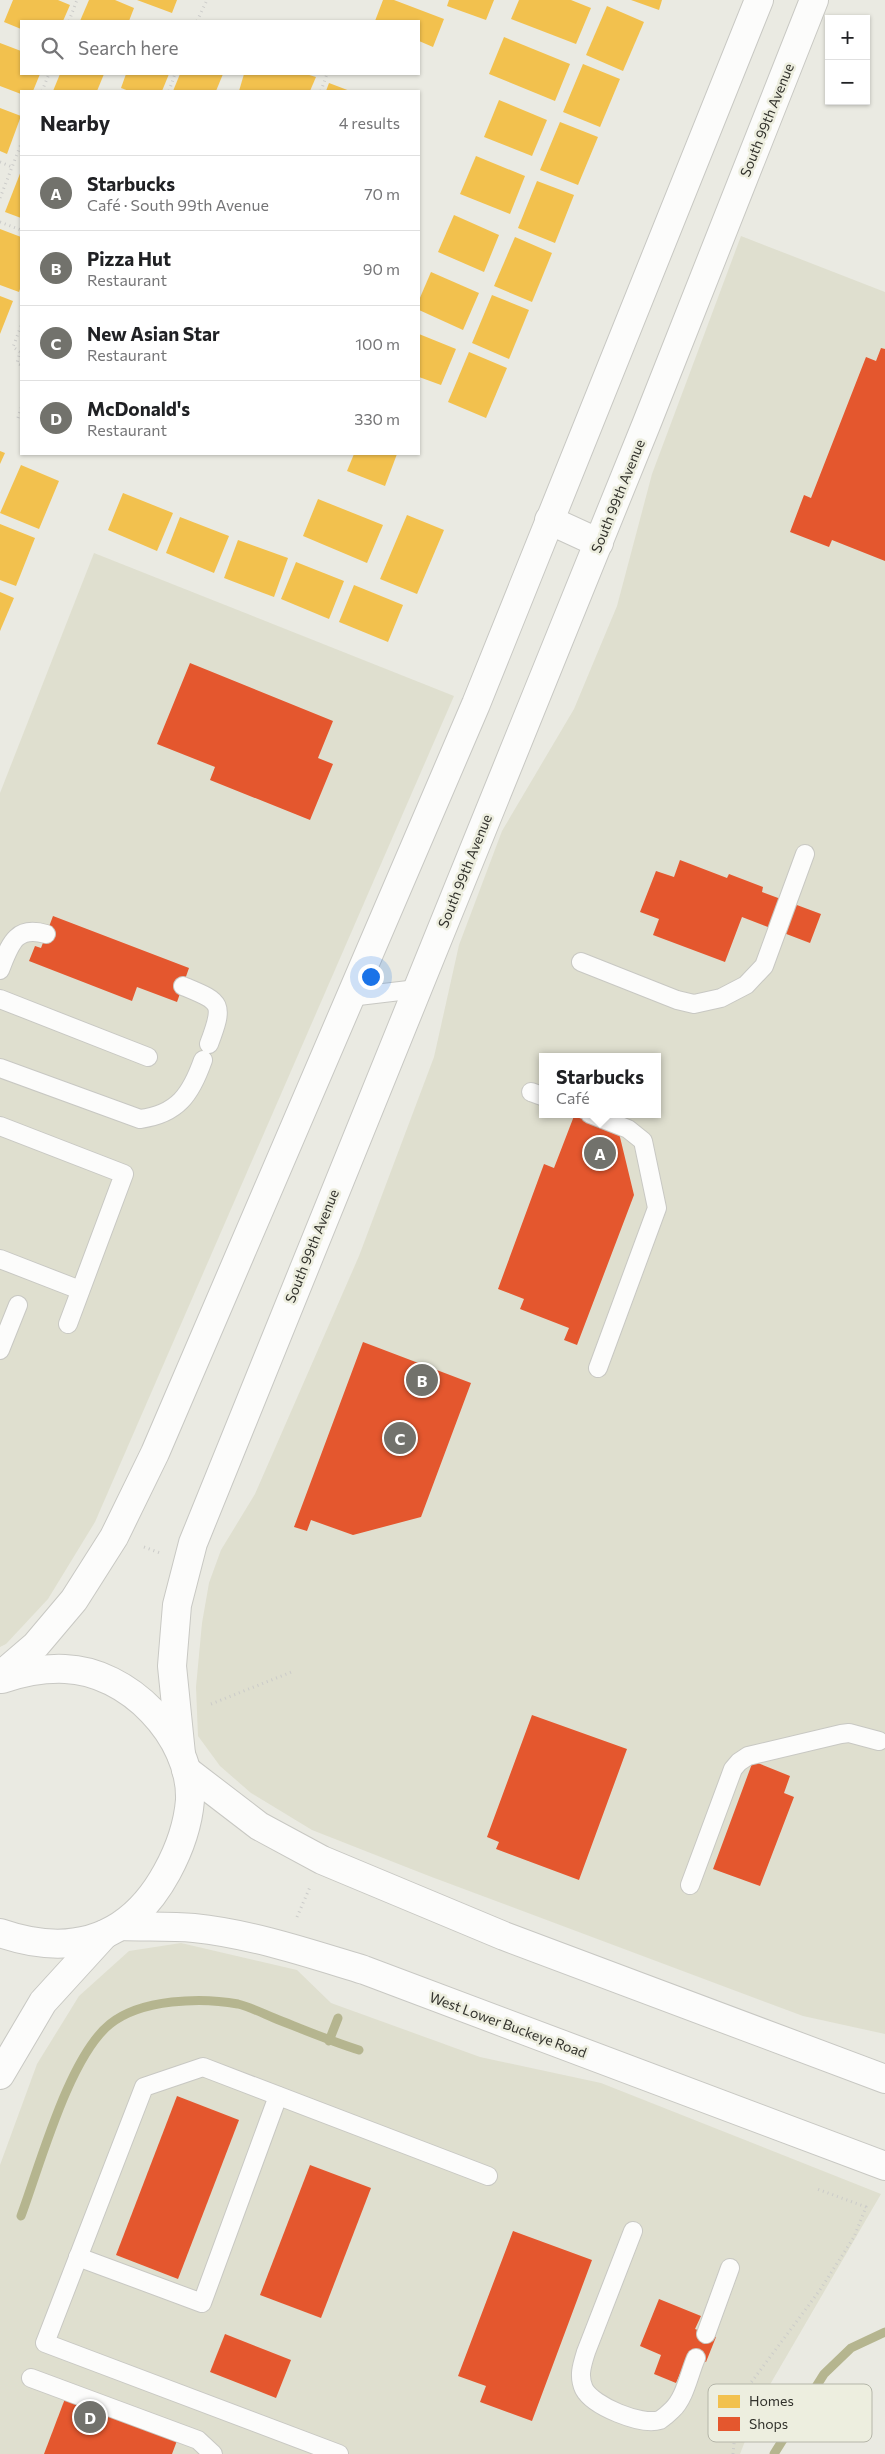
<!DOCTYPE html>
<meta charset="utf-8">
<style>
:root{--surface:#fff;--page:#f2f2f2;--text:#202124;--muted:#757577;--line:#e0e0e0;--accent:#72726c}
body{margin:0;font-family:Commissioner,sans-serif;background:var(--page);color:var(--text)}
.controls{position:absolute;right:15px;top:15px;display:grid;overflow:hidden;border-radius:0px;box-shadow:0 1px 4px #0004}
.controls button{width:45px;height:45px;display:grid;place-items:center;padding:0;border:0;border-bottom:1px solid var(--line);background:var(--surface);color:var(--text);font:25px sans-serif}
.you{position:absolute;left:370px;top:976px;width:18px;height:18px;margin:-12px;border:4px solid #fff;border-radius:50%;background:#1a73e8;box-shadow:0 0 0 8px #1a73e833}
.badge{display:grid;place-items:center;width:32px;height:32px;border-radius:50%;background:var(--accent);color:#fff;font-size:16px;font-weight:700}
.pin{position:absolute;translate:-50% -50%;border:2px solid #fff;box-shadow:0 1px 5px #0006}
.popup{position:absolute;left:539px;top:1053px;width:122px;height:65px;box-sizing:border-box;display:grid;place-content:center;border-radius:0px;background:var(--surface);filter:drop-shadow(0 1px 4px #0005);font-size:16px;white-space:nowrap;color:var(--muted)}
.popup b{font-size:19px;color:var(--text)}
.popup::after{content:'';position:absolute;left:50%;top:100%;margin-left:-10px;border:10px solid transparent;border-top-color:var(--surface)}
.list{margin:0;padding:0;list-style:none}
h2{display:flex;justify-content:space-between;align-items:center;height:65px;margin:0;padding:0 20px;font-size:21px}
h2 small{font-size:16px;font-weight:400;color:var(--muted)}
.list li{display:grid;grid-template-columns:32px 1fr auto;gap:15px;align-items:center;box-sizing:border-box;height:75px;padding:0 20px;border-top:1px solid var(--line)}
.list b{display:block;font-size:19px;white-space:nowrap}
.list p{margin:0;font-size:16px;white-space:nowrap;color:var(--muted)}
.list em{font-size:16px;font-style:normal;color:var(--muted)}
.icon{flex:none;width:28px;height:28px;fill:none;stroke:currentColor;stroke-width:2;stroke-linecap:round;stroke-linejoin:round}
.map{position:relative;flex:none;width:885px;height:2454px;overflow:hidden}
.search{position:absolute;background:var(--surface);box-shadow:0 1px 4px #0004;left:20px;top:20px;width:400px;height:55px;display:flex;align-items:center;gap:12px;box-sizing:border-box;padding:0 18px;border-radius:0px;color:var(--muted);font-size:19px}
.panel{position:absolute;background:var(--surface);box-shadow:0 1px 4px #0004;left:20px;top:90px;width:400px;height:365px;border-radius:0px}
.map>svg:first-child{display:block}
.built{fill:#dfdfcf;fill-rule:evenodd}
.homes{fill:#f2c14e}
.shops{fill:#e4572e}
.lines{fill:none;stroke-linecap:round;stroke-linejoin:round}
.stream{stroke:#b5b58f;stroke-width:9}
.lane-casing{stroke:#c8c8c3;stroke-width:20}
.secondary-casing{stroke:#c8c8c3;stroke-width:30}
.path{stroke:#cbcbc9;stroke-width:3;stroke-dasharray:1 4;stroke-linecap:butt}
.lane{stroke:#fcfcfb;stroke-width:18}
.secondary{stroke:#fcfcfb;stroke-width:28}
.labels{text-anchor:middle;stroke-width:5;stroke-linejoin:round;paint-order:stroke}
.street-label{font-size:14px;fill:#32322c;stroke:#edeedf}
.key{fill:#edeedf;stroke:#b5b6a9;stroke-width:1}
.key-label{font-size:14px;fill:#32322c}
</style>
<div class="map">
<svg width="885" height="2454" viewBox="0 0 885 2454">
<rect width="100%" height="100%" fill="#eaeae2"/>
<g class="built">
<path d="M741,236L885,292V2034L803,2016L429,1876L312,1830L251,1793L220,1766L198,1736L196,1687L202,1623L209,1583L221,1550L255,1494L359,1256L434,1057L459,945L502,831L574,709L617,606L652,474ZM542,1057H658V1114H542Z"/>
<path d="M94,553L454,696L95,1522L48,1599L6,1644L0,1647V793Z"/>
<path d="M181,1943L297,1970L331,2003L480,2057L601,2083L881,2194L761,2400L740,2454H0V2165L37,2064L79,1996L129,1951Z"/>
</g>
<g class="homes">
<path d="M13,0H58L70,5L63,21H21V29L4,22Z"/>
<path d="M89,0H115L134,8L129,21H80Z"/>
<path d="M137,0H177L172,13Z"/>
<path d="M383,0H394L444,19L433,47L419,41V21H375Z"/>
<path d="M449,0H494L486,20L447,6Z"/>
<path d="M519,0H571L591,8L576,44L511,19Z"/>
<path d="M631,0H662L659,10Z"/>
<path d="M607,6L644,22L623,71L586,55Z"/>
<path d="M504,37L570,64L555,101L489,74Z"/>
<path d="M0,43L21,51V74H40L33,91H21V94L0,86Z"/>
<path d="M583,64L620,79L600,127L563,112Z"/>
<path d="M60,74H104L97,91H53Z"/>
<path d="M126,74H169L162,91H129L121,88Z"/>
<path d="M180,74H223L216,91H173Z"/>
<path d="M244,74H306L316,77L310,91H239Z"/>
<path d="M329,83L350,91H326Z"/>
<path d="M499,100L547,120L532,156L484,137Z"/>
<path d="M0,108L21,116L7,154L0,151Z"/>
<path d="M560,122L598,137L578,185L540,170Z"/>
<path d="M476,156L525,176L510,214L460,194Z"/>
<path d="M21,171V218L5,212Z"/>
<path d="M537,181L574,195L555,243L518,228Z"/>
<path d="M454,215L499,235L484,272L438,252Z"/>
<path d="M0,229L21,237V286L19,292L0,285Z"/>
<path d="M515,237L552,253L532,302L494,286Z"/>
<path d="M431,272L479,293L463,330L419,310V300Z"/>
<path d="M492,295L529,310L509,359L472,343Z"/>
<path d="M0,296L13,301L0,334Z"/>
<path d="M419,334L456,349L441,385L419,377Z"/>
<path d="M469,352L507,368L486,418L448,402Z"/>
<path d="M0,451L5,453L0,464Z"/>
<path d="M354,454H397L385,486L347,471Z"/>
<path d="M21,465L59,481L39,529L0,513Z"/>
<path d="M123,493L173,513L157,551L108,530Z"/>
<path d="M318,499L383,525L367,563L303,536Z"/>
<path d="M407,515L444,530L417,594L380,579Z"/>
<path d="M180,517L229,536L214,573L166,553Z"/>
<path d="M0,524L35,538L16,586L0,580Z"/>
<path d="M238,540L288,558L274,597L224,578Z"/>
<path d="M296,562L344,581L329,619L281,599Z"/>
<path d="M354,585L403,605L388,642L339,622Z"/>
<path d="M0,592L14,598L0,631Z"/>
</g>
<g class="shops">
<path d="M881,348L885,349V561L832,540L829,547L790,532L804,495L811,498L866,357L876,361Z"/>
<path d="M190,663L333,721L318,758L333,764L310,820L210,780L215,767L157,744Z"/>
<path d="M680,860L727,878L729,874L763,887L762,892L821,914L810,943L742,917L725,962L653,935L659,919L640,912L656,871L674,877Z"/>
<path d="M53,916L189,968L177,1002L137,987L132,1001L29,961L35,946L41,948Z"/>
<path d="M574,1116L619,1133L634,1195L577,1345L564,1340L569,1328L520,1309L524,1299L498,1289L544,1164L554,1168Z"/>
<path d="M363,1342L471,1383L421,1517L353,1535L311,1520L307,1531L294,1527Z"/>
<path d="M532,1715L627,1749L579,1880L496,1849L499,1842L487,1837Z"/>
<path d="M753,1761L790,1776L784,1793L794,1797L760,1886L713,1869Z"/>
<path d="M177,2096L239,2120L178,2279L116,2255Z"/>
<path d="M310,2165L371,2188L321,2318L260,2295Z"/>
<path d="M513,2231L592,2260L532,2421L480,2402L486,2386L458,2376Z"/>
<path d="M659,2299L701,2316L695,2329L716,2337L706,2362L688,2355L676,2383L654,2374L661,2355L640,2346Z"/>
<path d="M225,2334L291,2360L276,2398L210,2372Z"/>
<path d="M66,2396L178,2438L172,2454H44Z"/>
</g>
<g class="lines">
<g class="stream">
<path d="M329,2041L338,2018"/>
<path d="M21,2216C40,2165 69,2057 110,2024C141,1999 201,1997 238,2004C250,2007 262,2013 274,2018C302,2029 330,2041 359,2050"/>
<path d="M774,2454L824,2374L851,2348L885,2332"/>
</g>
<g class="lane-casing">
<g id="lane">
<path d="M581,962L677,1000L694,1004L721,998L746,985L764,966L805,854"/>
<path d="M0,970C10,945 15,925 46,934"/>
<path d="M183,986C221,1002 225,1002 209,1044"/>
<path d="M350,997L417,989"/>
<path d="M0,999L148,1057"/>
<path d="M0,1068L140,1119C178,1114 191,1094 203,1060"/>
<path d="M531,1092L542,1096"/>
<path d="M590,1114L628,1129L643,1141L657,1208L598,1368"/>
<path d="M0,1126L124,1174L68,1324"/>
<path d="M0,1259L80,1290"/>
<path d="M0,1350L18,1305"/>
<path d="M690,1885L733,1769L739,1762L748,1756L841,1734L849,1733L879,1741"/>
<path d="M633,2231L586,2352C582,2365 578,2376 584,2389C593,2406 641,2426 660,2420C663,2418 669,2413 672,2410C685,2398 689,2374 696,2358"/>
<path d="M78,2257L202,2303L278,2096"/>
<path d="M706,2334L730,2268"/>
<path d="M31,2378L198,2440L213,2454"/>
<path d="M339,2454L45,2343L144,2087L203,2067L488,2176"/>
</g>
</g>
<g class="secondary-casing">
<g id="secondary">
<path d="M549,520L599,543"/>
<path d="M0,1676L36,1645L74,1600L114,1537L155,1453L476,704L759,0"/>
<path d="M181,1754L172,1666L177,1605L193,1543L646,425L814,0"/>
<path d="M186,1770L259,1826L322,1860L504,1936L885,2079"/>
<path d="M121,1926C145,1927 170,1926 194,1928C252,1934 308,1953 364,1970L885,2166"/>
<path d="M0,1933C72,1958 130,1940 167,1872C179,1850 188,1825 190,1800C192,1736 128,1671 65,1669C43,1668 23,1672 2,1679"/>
<path d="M0,2075L43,2002L105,1934"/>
</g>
</g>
<g class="path">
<path d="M69,21L77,0"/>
<path d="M197,21L207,0"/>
<path d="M42,91L49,74"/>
<path d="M169,91L175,74"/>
<path d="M321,91L327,74"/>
<path d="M0,162L12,167"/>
<path d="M0,198L21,144"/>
<path d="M0,222L21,230"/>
<path d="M21,326L13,347L20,352L17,363L21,365"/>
<path d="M18,418L21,408"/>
<path d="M144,1547L160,1553"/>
<path d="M211,1704L294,1671"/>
<path d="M297,1917L310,1887"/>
<path d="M733,2454L736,2424L750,2384L820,2290L854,2237L866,2207L817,2189"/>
</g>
<use href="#lane" class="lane"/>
<use href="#secondary" class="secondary"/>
</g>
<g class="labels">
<g class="street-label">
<text transform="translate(767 120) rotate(-68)" y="5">South 99th Avenue</text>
<text transform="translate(618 496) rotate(-68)" y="5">South 99th Avenue</text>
<text transform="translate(465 871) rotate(-68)" y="5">South 99th Avenue</text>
<text transform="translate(312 1246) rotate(-68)" y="5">South 99th Avenue</text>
<text transform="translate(508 2025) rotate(20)" y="5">West Lower Buckeye Road</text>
</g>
</g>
<rect x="708" y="2384" width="164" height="58" rx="8" class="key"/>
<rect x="718" y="2395" width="22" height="13" fill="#f2c14e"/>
<rect x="718" y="2417" width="22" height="14" fill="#e4572e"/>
<g class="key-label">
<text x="749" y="2406">Homes</text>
<text x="749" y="2429">Shops</text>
</g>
</svg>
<div class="controls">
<button>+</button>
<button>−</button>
</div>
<div class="you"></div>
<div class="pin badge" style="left:600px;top:1153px">A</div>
<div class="popup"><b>Starbucks</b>Café</div>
<div class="pin badge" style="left:422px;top:1380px">B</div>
<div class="pin badge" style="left:400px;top:1438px">C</div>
<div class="pin badge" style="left:90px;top:2417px">D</div>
<div class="search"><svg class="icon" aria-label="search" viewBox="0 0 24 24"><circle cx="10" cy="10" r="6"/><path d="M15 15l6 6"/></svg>Search here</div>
<section class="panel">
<h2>Nearby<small>4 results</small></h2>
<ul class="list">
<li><span class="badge">A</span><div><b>Starbucks</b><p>Café · South 99th Avenue</p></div><em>70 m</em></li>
<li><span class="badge">B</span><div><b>Pizza Hut</b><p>Restaurant</p></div><em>90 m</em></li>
<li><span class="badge">C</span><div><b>New Asian Star</b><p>Restaurant</p></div><em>100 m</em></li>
<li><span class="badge">D</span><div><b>McDonald's</b><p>Restaurant</p></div><em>330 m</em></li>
</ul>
</section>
</div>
